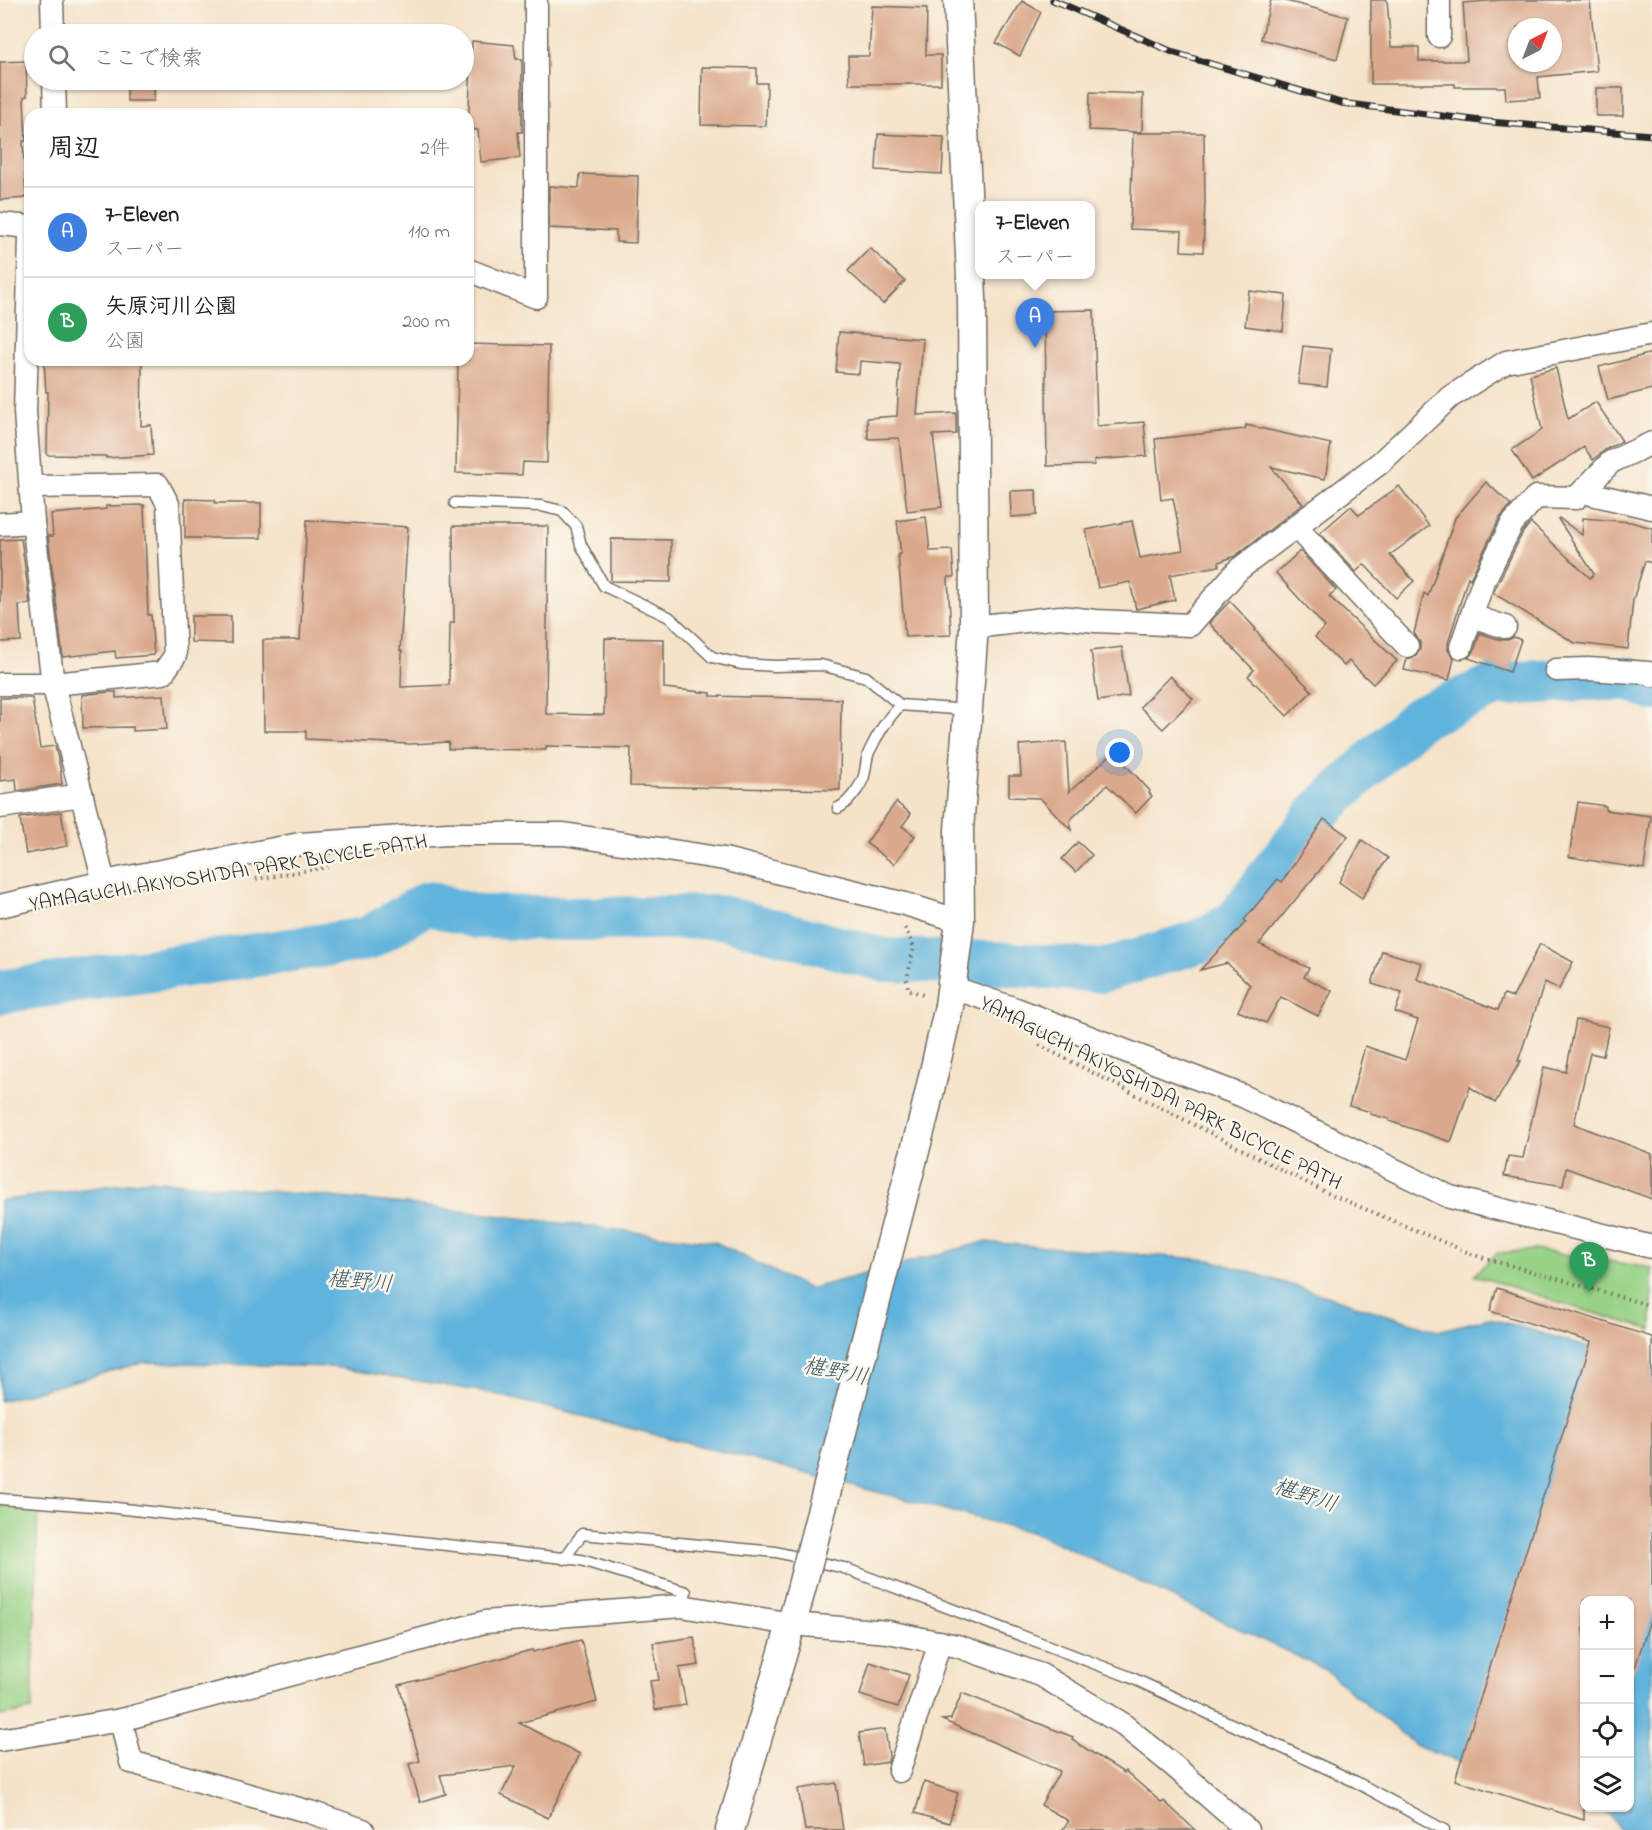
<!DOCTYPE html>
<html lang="ja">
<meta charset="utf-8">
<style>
:root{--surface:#fff;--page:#f6f6f6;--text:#202124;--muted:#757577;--line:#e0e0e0;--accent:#b5179e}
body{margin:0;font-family:"Indie Flower","Klee One",sans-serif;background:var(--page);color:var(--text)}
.controls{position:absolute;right:18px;bottom:18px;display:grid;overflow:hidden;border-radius:12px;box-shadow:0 2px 4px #0004}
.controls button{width:54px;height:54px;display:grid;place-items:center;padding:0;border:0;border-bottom:2px solid var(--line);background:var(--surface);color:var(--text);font:30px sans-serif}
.compass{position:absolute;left:1508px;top:18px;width:54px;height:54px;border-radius:50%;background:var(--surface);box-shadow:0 2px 4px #0004;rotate:42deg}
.you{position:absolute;left:1120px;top:753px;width:21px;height:21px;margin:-15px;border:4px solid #fff;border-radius:50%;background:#1a73e8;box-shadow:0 0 0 9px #1a73e833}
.badge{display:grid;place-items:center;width:39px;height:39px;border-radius:50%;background:var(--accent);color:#fff;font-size:20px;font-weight:700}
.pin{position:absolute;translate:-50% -50px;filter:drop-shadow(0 2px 3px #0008)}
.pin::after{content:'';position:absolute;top:32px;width:21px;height:18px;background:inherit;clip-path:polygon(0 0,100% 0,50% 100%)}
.popup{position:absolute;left:975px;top:201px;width:120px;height:78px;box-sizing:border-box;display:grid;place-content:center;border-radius:12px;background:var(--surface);filter:drop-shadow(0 2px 4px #0005);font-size:20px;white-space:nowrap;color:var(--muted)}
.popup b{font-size:22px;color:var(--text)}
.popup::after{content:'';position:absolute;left:50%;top:100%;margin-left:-12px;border:12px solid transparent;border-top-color:var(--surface)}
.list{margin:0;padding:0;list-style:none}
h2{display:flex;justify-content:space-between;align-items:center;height:78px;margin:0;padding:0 24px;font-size:26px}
h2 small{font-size:20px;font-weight:400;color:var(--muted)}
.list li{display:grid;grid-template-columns:39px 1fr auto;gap:18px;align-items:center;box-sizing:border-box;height:90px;padding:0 24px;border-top:2px solid var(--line)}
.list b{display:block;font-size:22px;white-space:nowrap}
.list p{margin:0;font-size:20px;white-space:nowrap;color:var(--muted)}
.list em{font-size:20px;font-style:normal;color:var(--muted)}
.icon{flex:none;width:33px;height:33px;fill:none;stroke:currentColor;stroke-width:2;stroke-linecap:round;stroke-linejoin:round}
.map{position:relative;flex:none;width:1652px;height:1830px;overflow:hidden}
.search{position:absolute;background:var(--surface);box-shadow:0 2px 4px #0004;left:24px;top:24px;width:450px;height:66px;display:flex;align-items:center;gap:15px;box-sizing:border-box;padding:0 21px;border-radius:33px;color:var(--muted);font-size:22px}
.panel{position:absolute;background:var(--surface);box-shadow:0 2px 4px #0004;left:24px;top:108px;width:450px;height:258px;border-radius:18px}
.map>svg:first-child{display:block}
.green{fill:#97d286;stroke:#617e58;stroke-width:1.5}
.water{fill:#61b3dc;stroke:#466f84;stroke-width:1.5}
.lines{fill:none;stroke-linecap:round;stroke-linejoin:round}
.river{stroke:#61b3dc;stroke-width:44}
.building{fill:#daa88b;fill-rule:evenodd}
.service-casing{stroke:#726b62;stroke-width:13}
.minor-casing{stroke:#726b62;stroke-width:25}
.tertiary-casing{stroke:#726b62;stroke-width:31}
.path{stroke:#726b62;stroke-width:4;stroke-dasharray:1.5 4.5;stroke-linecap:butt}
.service{stroke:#fff;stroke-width:10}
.minor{stroke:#fff;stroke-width:22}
.tertiary{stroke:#fff;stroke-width:28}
.rail-casing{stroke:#2b2b2b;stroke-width:7}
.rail{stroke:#fbf7ec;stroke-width:4.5;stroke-dasharray:14;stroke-linecap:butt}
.tertiary-bridge-casing{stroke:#726b62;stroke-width:31;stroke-linecap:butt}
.tertiary-bridge{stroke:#fff;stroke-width:28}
.labels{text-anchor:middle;stroke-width:5;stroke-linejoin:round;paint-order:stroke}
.street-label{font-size:21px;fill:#2b2b2b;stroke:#fbf7ec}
.water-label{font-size:22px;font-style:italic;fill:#3e5b69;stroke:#fbf7ec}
</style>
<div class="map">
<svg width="1652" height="1830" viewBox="0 0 1652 1830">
<rect width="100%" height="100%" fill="#fbf7ec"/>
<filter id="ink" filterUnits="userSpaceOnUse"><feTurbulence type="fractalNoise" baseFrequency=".0167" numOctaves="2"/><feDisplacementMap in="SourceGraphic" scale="12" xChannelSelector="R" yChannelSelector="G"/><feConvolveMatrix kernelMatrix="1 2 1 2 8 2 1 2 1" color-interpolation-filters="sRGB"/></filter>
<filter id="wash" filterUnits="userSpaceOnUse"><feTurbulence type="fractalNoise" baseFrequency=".008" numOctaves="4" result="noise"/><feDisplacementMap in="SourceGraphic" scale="24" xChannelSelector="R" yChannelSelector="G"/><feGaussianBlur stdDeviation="1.35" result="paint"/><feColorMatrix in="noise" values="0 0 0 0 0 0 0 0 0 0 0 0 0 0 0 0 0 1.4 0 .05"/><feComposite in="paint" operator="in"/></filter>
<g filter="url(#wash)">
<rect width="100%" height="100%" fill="#f5e3c9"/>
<g class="green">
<path d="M1535,1250L1652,1268V1330L1580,1309L1474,1275L1497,1253Z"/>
<path d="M0,1505L38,1507L32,1710L0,1716Z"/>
</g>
<path class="water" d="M149,1180L405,1204L715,1242L809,1289L984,1242L1211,1260L1438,1331L1489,1318L1652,1365V1830H1619L1610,1814L1590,1808H1630V1600H1584V1806L1418,1747L1324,1669L1038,1534L693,1444L486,1392L332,1367L145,1362L0,1401V1201Z"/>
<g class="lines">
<path class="river" d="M0,992L367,939L427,903L477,917L582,919L721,917L884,960L994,963L1101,971L1198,942L1235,922L1277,865L1322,808L1419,718L1495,685L1584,679H1631L1652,689"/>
</g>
<g id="blocks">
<g class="building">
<path d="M1271,0H1282L1348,17L1337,59L1261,39Z"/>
<path d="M1371,0H1387L1391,47H1419V61H1467L1463,3L1501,0H1590L1597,71L1538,77L1540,98L1506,100L1505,87H1455V84H1371ZM1517,27H1553V63H1517Z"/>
<path d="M1022,1L1041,12L1020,56L996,43Z"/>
<path d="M872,6L927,8L926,55H941V84H849L848,56H869Z"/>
<path d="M472,41L514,45L516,59H522V132H518L520,158L481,162L478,130L468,129Z"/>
<path d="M26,61L27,96L24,97L26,141H23L26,198L0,200V62Z"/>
<path d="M702,67L757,68V83H767L766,126L701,125Z"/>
<rect x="127" y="80" width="27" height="21"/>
<rect x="1596" y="88" width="27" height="28"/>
<path d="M1090,92L1143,94L1142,132L1089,130Z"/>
<path d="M1133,133H1204L1205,201L1203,252L1181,251L1182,231L1130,229Z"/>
<path d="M878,134L944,137L942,174L876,170Z"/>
<path d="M580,174L638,176L636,243L616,242V231L549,228V186L579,188Z"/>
<path d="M870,248L905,281L883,304L848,271Z"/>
<path d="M1249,291L1286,295L1283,331L1245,326Z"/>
<path d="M1094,310L1097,426L1144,422L1147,456L1094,460V465L1047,466L1045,311Z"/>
<path d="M839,332L923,339L917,415L956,413V434L933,435L942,507L907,511L899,438L868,439L867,418L897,416L900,364L860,361L859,374L836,372Z"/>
<path d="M468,344L549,346L547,463L523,462L522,475L456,473L458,360H468Z"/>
<path d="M1303,346L1331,349L1327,387L1298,384Z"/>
<path d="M1652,353V389L1608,400L1599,367Z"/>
<path d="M62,360H142L141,426L151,425L153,455L106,458V456L47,455L48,392H46L44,361Z"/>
<path d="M1556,368L1568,419L1596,402L1622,441L1605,450L1593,460L1584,447L1532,481L1512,450L1542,430L1530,375Z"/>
<path d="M1246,425L1331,444L1325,479L1271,467L1303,504L1235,556L1219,562V566L1170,575L1175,600L1136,609L1130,582L1098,588L1086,530L1132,521L1140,558L1183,550L1173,498L1161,500L1155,439L1245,429Z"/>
<path d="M1486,482L1511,505L1500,518L1470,579L1468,577L1448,643V650L1454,658L1449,680L1404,670L1407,659L1416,656L1420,650V642L1414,633L1424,593L1428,596L1455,518Z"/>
<path d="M1399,486L1429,526L1390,555L1414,581L1396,598L1364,564L1356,572L1320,533L1351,506L1359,515Z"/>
<path d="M1036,490L1037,515L1011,517L1010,491Z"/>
<path d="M185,499L215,500V503H261V538H185Z"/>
<path d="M144,505L148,615H151L154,655L116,658L115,651L63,657L48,536H53L51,514L106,509V506Z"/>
<path d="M926,517L930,551L952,550L954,577H948L951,635L905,637L898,554H901L897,521Z"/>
<path d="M1559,518L1582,535L1583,518L1631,522L1652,528V563L1645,561L1633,600L1628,649L1575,643L1493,593L1523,532L1531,523L1590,578L1594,574L1558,519Z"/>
<path d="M307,520L408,527L400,651H402L401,687L449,685L450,623H454L453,526H548L546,714L604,715L605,638L664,639V688L711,693V696L841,699L840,790L630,786L631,748L546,746V750L448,749L449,742L410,744L306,739V731H264L263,640H300Z"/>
<path d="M21,539L30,604L19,605L21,641L0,642V540Z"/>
<path d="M611,539L671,540V582L611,581Z"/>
<path d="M1300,551L1336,590L1329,596L1397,661L1373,684L1349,661L1344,666L1315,637L1325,627L1276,573Z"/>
<path d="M1230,601L1256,629L1255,630L1263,639L1262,640L1312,691L1287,716L1248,676L1254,670L1209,623Z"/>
<path d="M191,616H231V643L191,642Z"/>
<path d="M1480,633L1501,640H1508L1514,637L1521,640L1510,672L1468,658L1474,651Z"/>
<path d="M1122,647L1129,696L1098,701L1091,651Z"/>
<path d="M1170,676L1193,699L1163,729L1140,707Z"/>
<path d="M109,692H116V698L164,695L167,729L133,731V727L83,728L82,695Z"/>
<path d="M0,698H32L40,748L55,746L60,767L62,784L17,791L16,779L0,781Z"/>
<path d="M1066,742L1069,792L1114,752L1150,791L1149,793L1152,796L1136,813L1107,785L1070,820L1071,830L1040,798L1009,797V776H1021L1019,745Z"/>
<path d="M896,802L911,814L902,826L915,836L894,864L866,843Z"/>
<path d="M1578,802L1606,806L1605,810L1651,816L1644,869L1569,857Z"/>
<path d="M61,812L67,846L26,854L20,818Z"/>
<path d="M1324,819L1348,836L1259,944L1309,968L1304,977L1332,991L1318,1016L1281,997L1266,1023L1238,1011L1250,985L1227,963L1200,970L1246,922L1244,920L1278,879L1282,882Z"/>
<path d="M1362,840L1388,858L1362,898L1339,882Z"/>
<path d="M1078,842L1092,855L1076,872L1062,859Z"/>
<path d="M1540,944L1573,962L1559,989L1545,982L1518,1061H1521L1495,1103L1470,1087L1451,1142L1389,1121V1119L1370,1114L1371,1112L1349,1106L1365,1046L1405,1060L1418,1020L1395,1012L1402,993L1372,984L1382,951L1422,963L1417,979L1498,1010L1504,994L1513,997Z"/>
<path d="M1576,1020L1609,1027L1603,1056L1590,1053L1574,1124L1652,1154V1199L1566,1168L1563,1186L1504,1176L1508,1156L1523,1158L1544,1067L1566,1072Z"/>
<path d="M1497,1288L1652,1337V1614L1634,1671H1629V1600H1584V1820L1455,1780L1591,1342L1490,1311Z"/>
<path d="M694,1637L699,1665L679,1668L686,1705L655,1710L650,1681L659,1680L653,1643Z"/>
<path d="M581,1640L597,1702L519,1723L580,1754L548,1818L501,1795L516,1766L440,1775L446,1794L420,1802L409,1764L420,1761L399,1685L532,1650L533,1652Z"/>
<path d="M870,1662L909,1675L898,1707L860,1695Z"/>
<path d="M962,1693L1073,1737L1072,1740L1124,1773L1125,1771L1162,1803L1164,1801L1195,1830H1062L1069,1821L1041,1805L1060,1771L942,1720L951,1719Z"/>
<path d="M885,1729L889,1756L888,1762L864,1766L859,1733Z"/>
<path d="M924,1782L958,1793L949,1823L915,1813Z"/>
<path d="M836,1783L843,1830H805L798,1789Z"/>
</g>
</g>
</g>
<g filter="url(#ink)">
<use href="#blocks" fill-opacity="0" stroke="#726b62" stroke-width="1.5"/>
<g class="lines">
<g class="service-casing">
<g id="service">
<path d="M455,503L541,506L562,511L576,526L581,545L604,586L669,617L712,657L741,664L774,666L821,665L866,677L900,705L968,710"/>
<path d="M838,808C848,804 861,786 864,776C866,768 866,760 869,752C877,735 887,719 900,705"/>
<path d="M0,1499L107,1507L581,1560L686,1592L681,1606"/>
<path d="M564,1559L582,1534L776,1552L844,1568L1130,1677L1356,1782L1444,1830"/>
</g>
</g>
<g class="minor-casing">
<g id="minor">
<path d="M52,0L53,34"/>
<path d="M1439,36V0"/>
<path d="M54,80L55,114"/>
<path d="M0,224L30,227"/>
<path d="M30,238L25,412L33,522"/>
<path d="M468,270L536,297V0"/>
<path d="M1583,492L1652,508"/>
<path d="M0,524L33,522L53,684L104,882"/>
<path d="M1296,527L1407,646"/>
<path d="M1472,616L1505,627"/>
<path d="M974,627L1060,617L1095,621L1190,625L1238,570L1380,463L1450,397L1506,362L1652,334"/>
<path d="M1461,647L1483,582L1512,524L1536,497L1576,498L1611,462L1652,443"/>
<path d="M1556,670L1588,669L1649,673L1652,675"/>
<path d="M0,684H53L163,673L175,656L168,504L158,485L31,487"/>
<path d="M0,807L82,795"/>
<path d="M0,906L104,882L300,844L447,834H564L724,859L905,904L960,921"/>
<path d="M951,987L1016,1009L1243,1096L1450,1197L1652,1247"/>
<path d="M121,1720L131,1762L310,1812L363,1830"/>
<path d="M0,1740L121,1720L485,1622L681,1606L792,1624L888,1632L957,1646L1041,1675L1121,1723L1174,1766L1247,1830"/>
<path d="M899,1771L940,1642"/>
</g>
</g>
<g class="tertiary-casing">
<g id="tertiary">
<path d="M949,1006L960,921L959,830L974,627L972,298L958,0"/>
<path d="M730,1830L797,1605"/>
</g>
</g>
<g class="path">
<path d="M256,879L328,867"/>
<path d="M905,928L914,947L907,979L908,989L925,996"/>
<path d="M1039,1045L1325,1192L1474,1255L1652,1306"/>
</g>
<use href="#service" class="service"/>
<use href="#minor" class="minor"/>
<use href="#tertiary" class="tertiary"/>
<g class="rail-casing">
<path id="rail" d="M1053,0L1175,53L1341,103L1489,122L1652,135"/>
</g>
<use href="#rail" class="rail"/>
<g class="tertiary-bridge-casing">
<path id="tertiary-bridge" d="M797,1605L924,1116L949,1006"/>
</g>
<use href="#tertiary-bridge" class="tertiary-bridge"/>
</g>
</g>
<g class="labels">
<g class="street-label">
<text transform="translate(228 872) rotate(-9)" y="7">YAMAGUCHI AKIYOSHIDAI PARK BICYCLE PATH</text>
<text transform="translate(1161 1092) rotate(27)" y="7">YAMAGUCHI AKIYOSHIDAI PARK BICYCLE PATH</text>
</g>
<g class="water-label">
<text transform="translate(360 1280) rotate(5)" y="8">椹野川</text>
<text transform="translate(836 1370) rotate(11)" y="8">椹野川</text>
<text transform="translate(1306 1494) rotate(18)" y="8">椹野川</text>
</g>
</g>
</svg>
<div class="controls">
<button>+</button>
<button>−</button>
<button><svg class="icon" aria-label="locate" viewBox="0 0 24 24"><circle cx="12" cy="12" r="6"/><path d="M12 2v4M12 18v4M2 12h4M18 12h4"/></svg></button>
<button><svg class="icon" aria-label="layers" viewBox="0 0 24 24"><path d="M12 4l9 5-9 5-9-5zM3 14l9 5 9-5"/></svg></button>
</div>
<svg class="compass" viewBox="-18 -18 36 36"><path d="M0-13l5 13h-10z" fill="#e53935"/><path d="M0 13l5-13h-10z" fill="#757577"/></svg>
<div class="you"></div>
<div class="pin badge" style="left:1035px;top:348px;background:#3f7fe0">A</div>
<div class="popup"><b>7-Eleven</b>スーパー</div>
<div class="pin badge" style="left:1589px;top:1292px;background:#2e9e5b">B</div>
<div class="search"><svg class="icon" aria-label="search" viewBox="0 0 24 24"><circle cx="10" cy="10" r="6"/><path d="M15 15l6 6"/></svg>ここで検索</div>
<section class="panel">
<h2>周辺<small>2件</small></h2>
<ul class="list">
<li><span class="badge" style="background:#3f7fe0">A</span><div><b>7-Eleven</b><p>スーパー</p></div><em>110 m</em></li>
<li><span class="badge" style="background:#2e9e5b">B</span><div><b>矢原河川公園</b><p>公園</p></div><em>200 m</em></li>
</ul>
</section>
</div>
